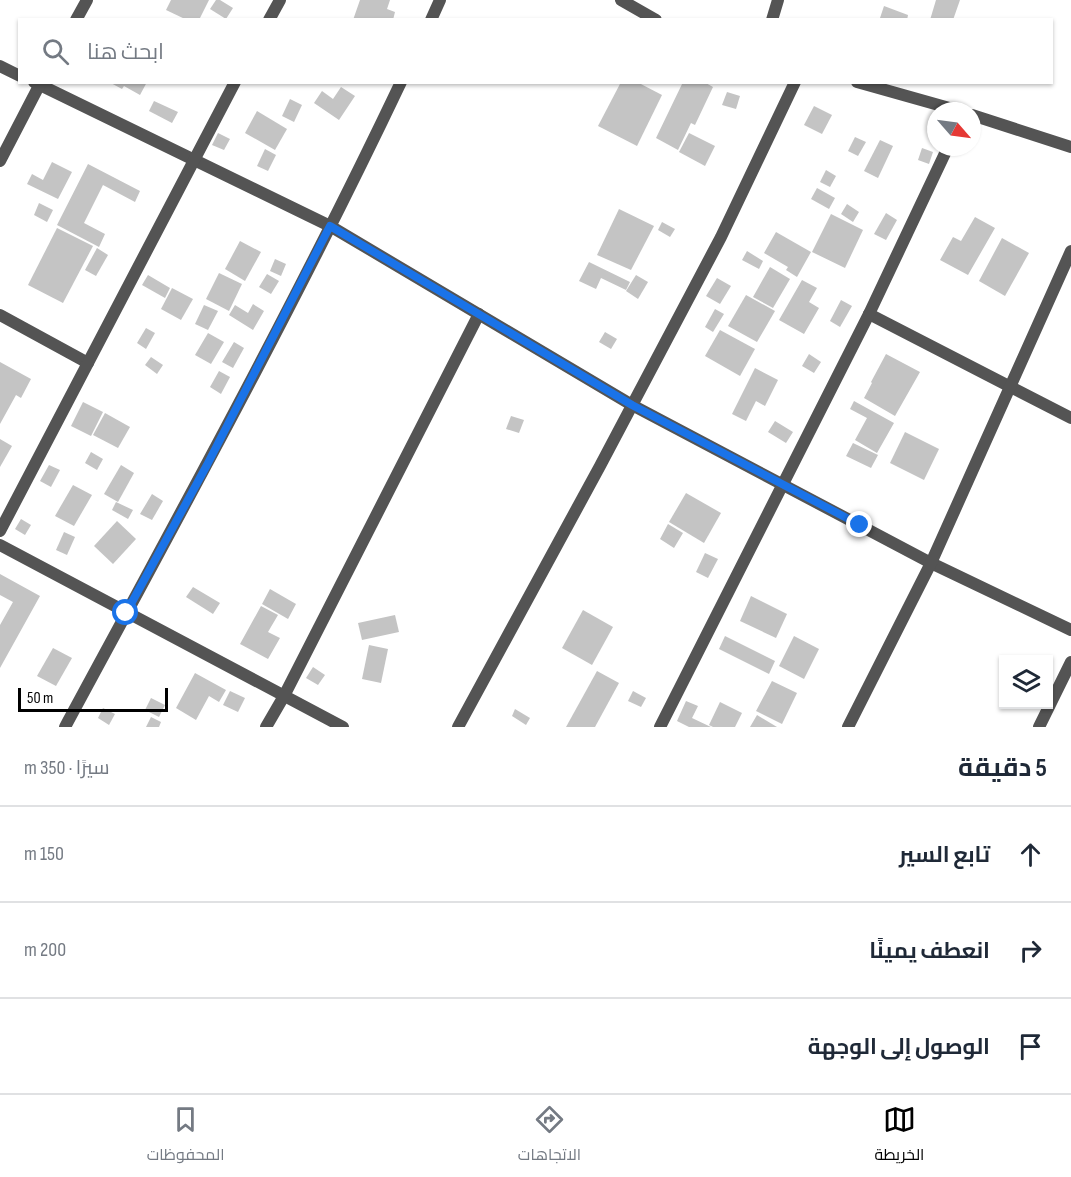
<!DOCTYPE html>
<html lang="ar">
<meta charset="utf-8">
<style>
:root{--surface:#fff;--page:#f6f6f7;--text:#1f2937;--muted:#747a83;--line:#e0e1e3;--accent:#000}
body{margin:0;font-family:"Sofia Sans Condensed",Cairo,sans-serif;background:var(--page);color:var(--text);direction:rtl}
.controls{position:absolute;right:18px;bottom:18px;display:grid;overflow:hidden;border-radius:0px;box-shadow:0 2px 4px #0004}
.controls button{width:54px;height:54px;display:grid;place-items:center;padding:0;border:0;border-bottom:2px solid var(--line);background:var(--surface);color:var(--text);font:30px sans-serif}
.compass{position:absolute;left:927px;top:102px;width:54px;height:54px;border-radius:50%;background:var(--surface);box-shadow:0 2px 4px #0004;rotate:118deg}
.scale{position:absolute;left:18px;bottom:15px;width:150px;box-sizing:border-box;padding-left:6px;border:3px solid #000;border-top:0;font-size:16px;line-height:21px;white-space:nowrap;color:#000;-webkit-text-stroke:4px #fff;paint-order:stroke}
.stop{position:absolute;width:18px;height:18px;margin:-14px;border:4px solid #1a73e8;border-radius:50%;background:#fff}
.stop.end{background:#1a73e8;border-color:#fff;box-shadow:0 2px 6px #0008}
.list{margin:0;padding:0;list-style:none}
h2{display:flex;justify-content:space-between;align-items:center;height:78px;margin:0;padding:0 24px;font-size:26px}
h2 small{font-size:20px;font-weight:400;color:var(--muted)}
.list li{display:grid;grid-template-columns:39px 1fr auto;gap:18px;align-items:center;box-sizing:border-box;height:96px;padding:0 24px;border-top:2px solid var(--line)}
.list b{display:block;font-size:22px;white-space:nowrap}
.list em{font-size:20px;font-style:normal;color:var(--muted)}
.icon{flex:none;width:33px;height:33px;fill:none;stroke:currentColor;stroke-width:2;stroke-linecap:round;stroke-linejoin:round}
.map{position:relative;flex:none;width:1071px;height:727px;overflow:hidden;direction:ltr}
.search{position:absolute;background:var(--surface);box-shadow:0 2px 4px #0004;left:18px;right:18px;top:18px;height:66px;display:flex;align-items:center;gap:15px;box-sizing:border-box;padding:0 21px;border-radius:0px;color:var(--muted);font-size:22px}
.sheet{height:366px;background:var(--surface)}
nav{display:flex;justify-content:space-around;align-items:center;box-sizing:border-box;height:84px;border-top:2px solid var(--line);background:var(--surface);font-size:16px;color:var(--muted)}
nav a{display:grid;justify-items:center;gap:3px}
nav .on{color:var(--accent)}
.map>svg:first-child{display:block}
.building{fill:#c4c4c4}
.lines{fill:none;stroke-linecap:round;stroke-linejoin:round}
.minor{stroke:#545454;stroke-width:12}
.route{stroke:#1a73e8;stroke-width:8}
</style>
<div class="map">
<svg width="1071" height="727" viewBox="0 0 1071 727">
<rect width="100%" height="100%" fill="#fff"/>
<g class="building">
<path d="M171,0H209L199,20H187L166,10Z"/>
<path d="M216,0H220L233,8L226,19L210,9Z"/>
<path d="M360,0H390L387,9L395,12L393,20H353Z"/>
<path d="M936,0H960L953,20H930Z"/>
<path d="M884,6L908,15L907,20L880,18Z"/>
<path d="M109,82H147L140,95L124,86L122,89Z"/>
<path d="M621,82H637L662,95L637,146L598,126Z"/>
<path d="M683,82H704L713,87L695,125L691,123L678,150L656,138Z"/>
<path d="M341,87L355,96L339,120L314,103L322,91L333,99Z"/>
<path d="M727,92L740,96L736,109L722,105Z"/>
<path d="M290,99L302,105L294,122L282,116Z"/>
<path d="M154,101L178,112L172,123L149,111Z"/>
<path d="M814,106L832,115L822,134L804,125Z"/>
<path d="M257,111L287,129L275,150L245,133Z"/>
<path d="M218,133L230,139L224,150L212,145Z"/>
<path d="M689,133L715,146L705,166L679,152Z"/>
<path d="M855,137L866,142L858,156L848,151Z"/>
<path d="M880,140L893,146L878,178L864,171Z"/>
<path d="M922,148L933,152L929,164L918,160Z"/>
<path d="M265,149L276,155L268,171L257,166Z"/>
<path d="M52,162L72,172L58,199L27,184L32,174L43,180Z"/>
<path d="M88,164L140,191L135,202L103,185L84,223L105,234L99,247L57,225Z"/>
<path d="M826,170L836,176L830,187L820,182Z"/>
<path d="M817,188L835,198L829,209L811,199Z"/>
<path d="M39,203L53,210L47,222L34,215Z"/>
<path d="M847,204L859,212L853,222L841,214Z"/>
<path d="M619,209L654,226L631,270L597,255Z"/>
<path d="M886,213L897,220L886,240L874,234Z"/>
<path d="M831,214L863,230L845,268L812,252Z"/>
<path d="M975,217L995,228L968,275L940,260L953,237L961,241Z"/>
<path d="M662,222L675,229L670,237L658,230Z"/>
<path d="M57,228L93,246L63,303L28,285Z"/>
<path d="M776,232L811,252L797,277L786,270L788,267L764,253Z"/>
<path d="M1002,238L1029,253L1005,296L979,281Z"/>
<path d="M240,241L261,252L245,281L225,269Z"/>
<path d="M97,248L108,255L96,276L85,270Z"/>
<path d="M747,251L763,261L759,269L742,260Z"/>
<path d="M275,259L286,264L281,276L270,271Z"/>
<path d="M589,262L630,282L626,290L601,278L596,289L579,281Z"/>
<path d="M770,267L790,279L773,308L753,297Z"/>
<path d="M219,273L242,284L229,311L206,299Z"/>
<path d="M267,274L279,281L271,294L259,287Z"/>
<path d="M148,275L170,288L165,298L142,285Z"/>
<path d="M636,275L648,282L638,299L626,291Z"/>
<path d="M717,278L731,286L720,304L706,296Z"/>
<path d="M802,280L817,288L809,302L819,308L804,334L779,320Z"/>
<path d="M172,288L193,299L181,320L161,309Z"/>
<path d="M746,295L775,311L757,342L728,326Z"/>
<path d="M841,300L852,306L840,327L830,321Z"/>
<path d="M253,304L264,311L253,330L229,315L235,305L248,313Z"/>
<path d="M204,305L218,311L208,330L195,324Z"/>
<path d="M715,309L724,314L713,332L705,327Z"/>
<path d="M146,328L155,333L146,349L137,343Z"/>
<path d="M720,330L755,349L740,376L705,356Z"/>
<path d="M605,332L617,339L611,349L599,342Z"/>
<path d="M208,333L224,342L211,364L195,355Z"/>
<path d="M234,342L244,348L233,368L222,362Z"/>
<path d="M809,354L821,362L814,373L802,366Z"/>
<path d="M886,354L920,372L895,416L864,398L872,383L871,382Z"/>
<path d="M151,357L163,365L157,374L145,365Z"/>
<path d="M0,362L31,379L21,398L16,395L0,424Z"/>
<path d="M755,368L778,380L765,406L756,401L746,421L732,414Z"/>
<path d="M219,371L230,377L221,394L210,387Z"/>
<path d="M854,401L894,423L877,453L855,440L867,418L850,409Z"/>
<path d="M83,402L103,412L91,436L71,426Z"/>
<path d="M105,413L130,427L118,448L93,435Z"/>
<path d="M511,416L524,420L519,433L506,429Z"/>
<path d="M775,421L793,432L786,443L768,432Z"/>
<path d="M905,432L939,449L924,480L890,463Z"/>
<path d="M0,439L12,446L0,467Z"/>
<path d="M853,443L878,455L871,468L846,456Z"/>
<path d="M91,452L103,459L97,470L85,463Z"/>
<path d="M49,465L60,470L51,487L40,481Z"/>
<path d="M121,465L134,473L118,502L104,494Z"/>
<path d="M73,485L92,495L74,526L55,516Z"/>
<path d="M686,493L721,513L704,543L669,522Z"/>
<path d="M152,494L163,501L152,520L140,514Z"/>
<path d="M116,502L133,510L128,519L112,510Z"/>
<path d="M21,519L31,525L25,535L15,529Z"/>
<path d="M117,521L136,539L113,564L94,546Z"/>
<path d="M668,524L683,533L674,548L660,539Z"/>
<path d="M64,532L75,537L67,555L56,550Z"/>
<path d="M705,553L718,559L708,578L696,572Z"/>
<path d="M0,574L40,596L0,668V625L13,602L0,595Z"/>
<path d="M193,587L220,603L213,614L186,597Z"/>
<path d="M270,589L296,604L288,619L262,604Z"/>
<path d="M751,596L787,614L776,638L740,621Z"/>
<path d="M261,606L278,615L268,632L280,638L268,659L240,644Z"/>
<path d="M583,610L613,627L592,665L562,648Z"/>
<path d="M395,615L399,632L362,640L358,623Z"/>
<path d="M725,636L775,661L769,674L719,649Z"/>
<path d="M794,636L819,649L804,679L779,666Z"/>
<path d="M369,645L388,649L381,683L362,679Z"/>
<path d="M53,648L72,658L56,686L37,676Z"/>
<path d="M313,667L325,675L318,685L306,678Z"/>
<path d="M597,671L619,683L595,727H566Z"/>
<path d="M195,673L226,690L219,702L209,696L196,720L176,708Z"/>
<path d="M772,681L797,693L782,724L756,711Z"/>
<path d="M230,691L245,698L238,712L223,705Z"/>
<path d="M633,691L646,698L641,707L628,701Z"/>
<path d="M151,698L165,705L159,717L145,710Z"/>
<path d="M686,701L698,706L692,718L711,727H689L677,721Z"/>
<path d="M720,702L742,713L735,727H713L709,725Z"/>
<path d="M103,708L115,714L109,725L98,718Z"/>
<path d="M515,709L530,718L526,725L512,716Z"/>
<path d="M757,715L777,727H750Z"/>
<path d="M151,717L161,722L159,727H146Z"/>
</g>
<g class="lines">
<g class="minor">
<path d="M621,0L656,20"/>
<path d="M76,20L87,0"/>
<path d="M269,20L280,0"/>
<path d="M431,20L440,0"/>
<path d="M772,20L778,0"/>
<path d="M0,66L20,76"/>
<path d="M34,82L330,226L632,405L931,563L1071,630"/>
<path d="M857,82L960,111"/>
<path d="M972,115L1071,147"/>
<path d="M0,161L41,82"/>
<path d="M869,314L1071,418"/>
<path d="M0,315L88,363"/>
<path d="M0,531L235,82"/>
<path d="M0,545L343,727"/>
<path d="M65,727C180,514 297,301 401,82"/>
<path d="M266,727L284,696L479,314"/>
<path d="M458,727L600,466L721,237L795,82"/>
<path d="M660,727L869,314L948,147"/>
<path d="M848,727L931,563L1071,251"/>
<path d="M1039,727L1071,662"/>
</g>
</g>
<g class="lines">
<path class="route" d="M126,613L207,465L330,226L632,405L860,525"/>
</g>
</svg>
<div class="controls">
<button><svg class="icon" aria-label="layers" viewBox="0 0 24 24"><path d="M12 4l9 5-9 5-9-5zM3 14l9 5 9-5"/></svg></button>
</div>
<svg class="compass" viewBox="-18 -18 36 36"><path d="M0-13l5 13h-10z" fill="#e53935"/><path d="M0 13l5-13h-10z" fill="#747a83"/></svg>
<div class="scale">50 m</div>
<div class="stop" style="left:126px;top:613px"></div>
<div class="stop end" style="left:860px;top:525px"></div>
<div class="search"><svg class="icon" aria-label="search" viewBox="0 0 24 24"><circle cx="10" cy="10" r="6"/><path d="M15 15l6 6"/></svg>ابحث هنا</div>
</div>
<section class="sheet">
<h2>5 دقيقة<small>سيرًا · 350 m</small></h2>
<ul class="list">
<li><svg class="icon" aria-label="ahead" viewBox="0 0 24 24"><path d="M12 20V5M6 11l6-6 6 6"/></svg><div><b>تابع السير</b></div><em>150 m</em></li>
<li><svg class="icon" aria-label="right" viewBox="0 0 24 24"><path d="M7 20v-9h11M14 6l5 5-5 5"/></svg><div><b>انعطف يمينًا</b></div><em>200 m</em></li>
<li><svg class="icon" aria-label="arrive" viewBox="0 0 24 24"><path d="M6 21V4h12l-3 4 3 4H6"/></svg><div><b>الوصول إلى الوجهة</b></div></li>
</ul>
</section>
<nav>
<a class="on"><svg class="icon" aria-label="map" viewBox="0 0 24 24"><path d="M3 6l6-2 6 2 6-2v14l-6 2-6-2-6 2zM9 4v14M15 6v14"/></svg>الخريطة</a>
<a><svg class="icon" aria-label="directions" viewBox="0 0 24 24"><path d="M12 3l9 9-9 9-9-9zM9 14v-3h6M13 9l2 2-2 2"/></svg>الاتجاهات</a>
<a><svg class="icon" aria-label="saved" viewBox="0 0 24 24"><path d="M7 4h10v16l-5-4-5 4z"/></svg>المحفوظات</a>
</nav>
